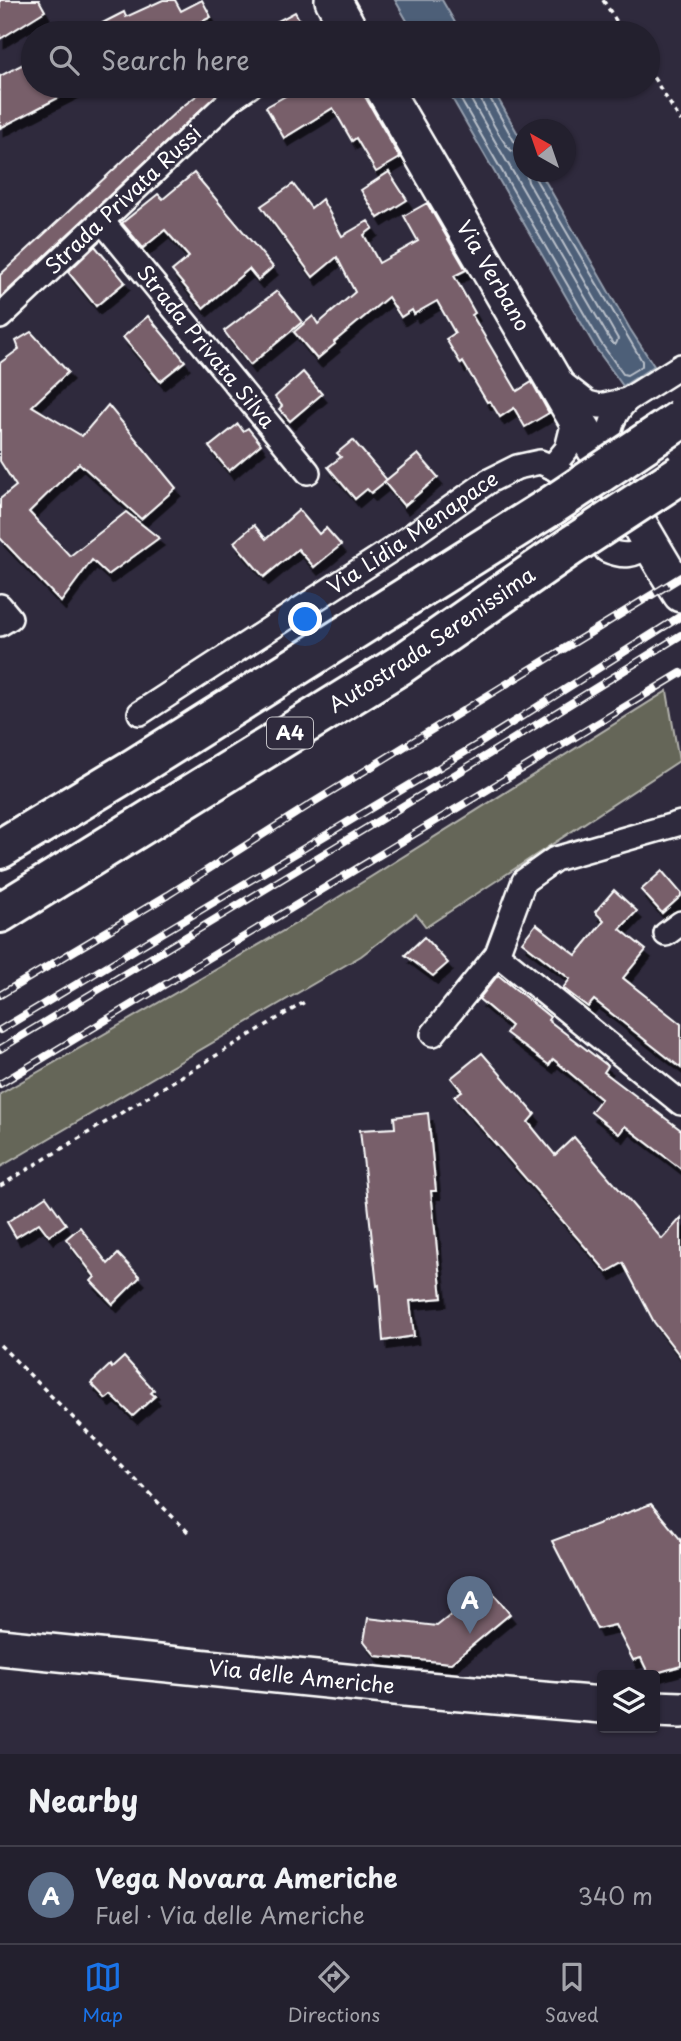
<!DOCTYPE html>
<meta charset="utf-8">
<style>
:root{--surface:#23202e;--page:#2b2836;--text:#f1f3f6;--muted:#a3a3aa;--line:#403e4a;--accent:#1a73e8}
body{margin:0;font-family:"Playpen Sans",sans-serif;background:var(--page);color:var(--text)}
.controls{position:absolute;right:21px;bottom:21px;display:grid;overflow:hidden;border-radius:7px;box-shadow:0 2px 5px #0004}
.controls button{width:63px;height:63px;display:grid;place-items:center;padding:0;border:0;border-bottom:2px solid var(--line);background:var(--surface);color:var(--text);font:35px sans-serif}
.compass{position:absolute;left:513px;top:119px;width:63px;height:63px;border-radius:50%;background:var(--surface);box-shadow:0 2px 5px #0004;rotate:320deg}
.you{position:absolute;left:306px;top:620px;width:24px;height:24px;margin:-18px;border:5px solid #fff;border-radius:50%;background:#1a73e8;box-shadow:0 0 0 10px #1a73e833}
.badge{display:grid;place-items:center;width:46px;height:46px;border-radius:50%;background:var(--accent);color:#fff;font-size:23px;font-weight:700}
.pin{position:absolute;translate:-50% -58px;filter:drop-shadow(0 2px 4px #0008)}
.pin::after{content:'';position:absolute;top:37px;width:24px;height:21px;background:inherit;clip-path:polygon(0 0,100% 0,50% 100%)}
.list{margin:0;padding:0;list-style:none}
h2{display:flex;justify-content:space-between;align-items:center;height:91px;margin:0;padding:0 28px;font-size:30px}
h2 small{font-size:23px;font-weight:400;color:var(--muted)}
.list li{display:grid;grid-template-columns:46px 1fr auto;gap:21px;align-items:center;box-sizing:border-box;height:98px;padding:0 28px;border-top:2px solid var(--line)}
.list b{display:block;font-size:26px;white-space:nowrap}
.list p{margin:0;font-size:23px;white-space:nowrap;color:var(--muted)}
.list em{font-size:23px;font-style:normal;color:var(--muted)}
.icon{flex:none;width:38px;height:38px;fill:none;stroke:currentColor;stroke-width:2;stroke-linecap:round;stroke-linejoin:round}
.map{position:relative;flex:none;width:681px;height:1754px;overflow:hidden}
.search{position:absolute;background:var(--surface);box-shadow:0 2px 5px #0004;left:21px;right:21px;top:21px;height:77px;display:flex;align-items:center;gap:18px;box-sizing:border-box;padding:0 24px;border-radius:38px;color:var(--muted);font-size:26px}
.sheet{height:189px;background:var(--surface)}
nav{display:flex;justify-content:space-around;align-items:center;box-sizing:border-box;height:98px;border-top:2px solid var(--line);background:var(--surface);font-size:19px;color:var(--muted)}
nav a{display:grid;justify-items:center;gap:4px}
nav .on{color:var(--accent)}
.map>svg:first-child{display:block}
.green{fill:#656658;stroke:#b2b2ac;stroke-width:2}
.water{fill:#4e5f78;stroke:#959fae;stroke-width:2}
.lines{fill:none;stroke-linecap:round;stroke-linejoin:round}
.shore{stroke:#b8bfc9;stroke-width:2}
.building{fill:#785f6b;stroke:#fff;stroke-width:2;filter:url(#shadow)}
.minor-casing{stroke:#fff;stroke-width:28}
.primary-casing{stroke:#fff;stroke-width:40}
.motorway-casing{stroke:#fff;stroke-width:44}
.path{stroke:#fff;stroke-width:3.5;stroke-dasharray:5 5;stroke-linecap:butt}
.minor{stroke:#2f2a3d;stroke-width:23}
.primary{stroke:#2f2a3d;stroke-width:35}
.motorway{stroke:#2f2a3d;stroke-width:38}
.rail-casing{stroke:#fff;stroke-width:8}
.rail{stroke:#2f2a3d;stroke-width:5;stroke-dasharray:16;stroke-linecap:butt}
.motorway-bridge-casing{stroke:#fff;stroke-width:44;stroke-linecap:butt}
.motorway-bridge{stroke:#2f2a3d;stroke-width:38}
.labels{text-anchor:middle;stroke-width:5;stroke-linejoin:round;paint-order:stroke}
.shield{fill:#2f2a3d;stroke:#c1bfc5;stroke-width:2}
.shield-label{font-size:19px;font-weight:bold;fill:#fff}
.street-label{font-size:21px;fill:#fff;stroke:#2f2a3d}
</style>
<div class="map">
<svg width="681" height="1754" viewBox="0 0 681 1754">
<defs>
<filter id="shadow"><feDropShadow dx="4.5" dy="8" stdDeviation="0" flood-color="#0009"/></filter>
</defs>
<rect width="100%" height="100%" fill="#2f2a3d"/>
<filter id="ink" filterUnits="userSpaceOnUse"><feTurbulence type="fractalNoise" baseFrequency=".0143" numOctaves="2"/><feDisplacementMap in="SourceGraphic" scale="14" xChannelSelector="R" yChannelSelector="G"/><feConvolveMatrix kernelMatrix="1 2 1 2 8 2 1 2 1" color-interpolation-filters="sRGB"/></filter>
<g filter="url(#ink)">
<path class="green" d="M667,691L679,761L426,927L416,914L361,956L0,1167V1094L302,920Z"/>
<g class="water">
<path d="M395,0H442L461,33H414Z"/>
<path d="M445,86H491L523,143L524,172H540L630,329L654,366L623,386L595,347Z"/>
</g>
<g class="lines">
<g class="shore">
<path d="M453,86L601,343L623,374L627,375L642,366V361L535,178L534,172"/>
<path d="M463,86L609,338L613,344H616L618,339L528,182L526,172"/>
<path d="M477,86C477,97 503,145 512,151C517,154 518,153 524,154"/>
<path d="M485,86L486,91L514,141L524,145"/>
</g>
</g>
<g class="building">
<path d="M0,0H39L45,11L0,39Z"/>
<path d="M163,0H175L181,11L202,0L211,17L179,33H83L124,12L126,17Z"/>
<path d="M295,12L307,33H255Z"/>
<path d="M33,59V86H81L0,128V76Z"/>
<path d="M209,86H226L0,298V275L178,110Z"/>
<path d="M303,86H359L400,158L376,172L356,138L352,141L333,108L284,138L266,107Z"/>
<path d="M389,172L407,200L378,218L361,190Z"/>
<path d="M194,173L273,267L258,280L249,269L203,308L172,271L189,257L165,230L143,248L122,223L158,194L163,199Z"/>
<path d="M293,184L311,208L322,199L342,236L368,221L373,228L364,235L379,263L418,241L404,216L427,203L466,270L454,276L475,313L472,315L517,391L532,382L549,413L525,427L514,408L500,417L490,401L487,402L463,362L461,364L446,339L455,333L437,301L414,314L412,310L401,317L388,297L334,342L335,344L317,359L294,332L313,316L318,324L355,292L337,257L313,277L261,206Z"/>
<path d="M95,246L125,282L96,306L68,272Z"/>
<path d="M277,291L302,322L250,365L224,331Z"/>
<path d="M148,316L185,361L160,381L123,337Z"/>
<path d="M31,332L68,372L32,406L82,436L108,405L176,488L141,519L79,463L29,512L70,556L126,512L159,538L108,575L92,560L61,602L0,538V499L16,486L0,461V363L19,349L16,341Z"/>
<path d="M303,372L322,394L290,421L279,409L282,406L275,397Z"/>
<path d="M238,424L243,431L248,428L261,444L229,471L209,447Z"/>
<path d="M353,440L387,480L371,493L367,489L355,499L328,467L341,457L337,453Z"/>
<path d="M418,454L438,477L404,506L384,482Z"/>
<path d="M299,510L319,534L326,528L341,545L314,567L298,549L264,577L234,542L254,525L266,539Z"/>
<path d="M662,871L681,893V896L662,913L641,890Z"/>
<path d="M614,890L637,911L620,929L646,950L623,978L681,1024V1068L594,1000L588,1007L563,988L570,979L522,942L536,924L576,955L604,921L595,912Z"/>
<path d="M424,937L448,963L433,976L405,955Z"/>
<path d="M498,975L550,1017L548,1020L608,1066L604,1072L681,1130V1169L625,1126L619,1134L591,1112L601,1099L553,1059L549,1065L506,1033L511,1026L479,999Z"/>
<path d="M482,1053L535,1114L528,1122L555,1155L574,1137L662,1239L681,1218V1357L654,1322L623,1263L607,1272L454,1096L462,1091L451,1078Z"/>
<path d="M428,1113L436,1191H431L442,1298L410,1301L414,1336L383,1341L379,1285L377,1286L360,1130L395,1128L394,1117Z"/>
<path d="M46,1196L66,1224L49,1236L39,1223L16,1237L7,1222Z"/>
<path d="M80,1227L108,1264L118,1254L140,1277L113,1304L91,1281L95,1277L66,1239Z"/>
<path d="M124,1357L154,1390L151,1393L155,1396L133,1416L111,1395L106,1399L91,1383L110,1365L112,1368Z"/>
<path d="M651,1504L681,1540V1666L649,1675L641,1658L633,1660L615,1625L597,1629L552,1541Z"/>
<path d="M487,1586L510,1614L451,1663L376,1656L364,1641L368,1618L437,1626Z"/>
</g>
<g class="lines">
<g class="minor-casing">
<g id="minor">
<path id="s1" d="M102,221L308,472"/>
<path id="s2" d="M0,317L231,99L250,86"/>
<path d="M562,383L588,403L600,406L627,400C607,420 608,438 607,465"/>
<path d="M627,400L681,366"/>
<path d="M552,467L567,449L575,417"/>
<path d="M0,606L10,618L0,624"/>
<path id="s3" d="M140,713L394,548L489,481L517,467L540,462L552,467L564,475L606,550C624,558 634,556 650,545"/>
<path d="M666,934L681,923"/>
<path d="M497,954L681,1103"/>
<path d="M433,1034L497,954L524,881L555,859L681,823"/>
</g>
</g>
<g class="primary-casing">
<g id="primary">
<path d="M333,0L351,33"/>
<path id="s4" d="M382,86L575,417C613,475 644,536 681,594"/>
<path id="s5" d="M0,1647L415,1689L602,1705"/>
<path d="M655,1709L681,1710"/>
</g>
</g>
<g class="motorway-casing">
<g id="motorway">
<path d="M0,849L136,767L551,506"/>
<path id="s6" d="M0,913L400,665L574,544"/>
</g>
</g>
<g class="path">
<path d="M603,0L624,33"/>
<path d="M648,69L681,121"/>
<path d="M0,1186L308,1000"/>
<path d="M0,1345L190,1534"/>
</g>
<use href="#minor" class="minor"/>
<use href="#primary" class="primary"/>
<use href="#motorway" class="motorway"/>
<g class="rail-casing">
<g id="rail">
<path d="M0,995L168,895L314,802L681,577"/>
<path d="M0,1030L480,743L681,616"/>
<path d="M0,1049L489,754L681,635"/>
<path d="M0,1084L681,673"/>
</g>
</g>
<use href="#rail" class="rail"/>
<g class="motorway-bridge-casing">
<g id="motorway-bridge">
<path d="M551,506L681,419"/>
<path d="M574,544L681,474"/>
</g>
</g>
<use href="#motorway-bridge" class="motorway-bridge"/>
</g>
</g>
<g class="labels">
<rect class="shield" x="267" y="717.5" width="46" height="31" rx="5"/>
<g class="shield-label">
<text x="290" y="740">A4</text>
</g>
<g class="street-label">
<text dy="7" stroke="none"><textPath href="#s2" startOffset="170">Strada Privata Russi</textPath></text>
<text dy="7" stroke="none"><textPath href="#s4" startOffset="220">Via Verbano</textPath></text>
<text dy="7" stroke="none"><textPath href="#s1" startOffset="163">Strada Privata Silva</textPath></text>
<text dy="7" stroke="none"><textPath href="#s3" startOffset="327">Via Lidia Menapace</textPath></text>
<text dy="7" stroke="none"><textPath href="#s6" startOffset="511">Autostrada Serenissima</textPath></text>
<text dy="7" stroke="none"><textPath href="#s5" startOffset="303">Via delle Americhe</textPath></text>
</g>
</g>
</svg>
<div class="controls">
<button><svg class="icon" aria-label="layers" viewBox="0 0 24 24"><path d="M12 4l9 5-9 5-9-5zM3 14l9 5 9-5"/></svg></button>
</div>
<svg class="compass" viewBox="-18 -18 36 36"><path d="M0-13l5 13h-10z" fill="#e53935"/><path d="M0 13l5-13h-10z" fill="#a3a3aa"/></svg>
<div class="you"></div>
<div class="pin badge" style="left:470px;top:1634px;background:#5c6f8a">A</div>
<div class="search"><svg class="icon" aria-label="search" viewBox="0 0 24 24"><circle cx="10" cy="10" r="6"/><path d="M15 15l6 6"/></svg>Search here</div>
</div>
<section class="sheet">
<h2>Nearby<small></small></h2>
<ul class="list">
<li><span class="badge" style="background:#5c6f8a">A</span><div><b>Vega Novara Americhe</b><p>Fuel · Via delle Americhe</p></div><em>340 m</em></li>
</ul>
</section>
<nav>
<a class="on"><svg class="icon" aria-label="map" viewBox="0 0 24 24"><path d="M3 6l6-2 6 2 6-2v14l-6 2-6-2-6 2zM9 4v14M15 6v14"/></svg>Map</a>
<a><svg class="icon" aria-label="directions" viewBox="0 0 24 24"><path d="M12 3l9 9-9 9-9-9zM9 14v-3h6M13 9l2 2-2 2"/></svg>Directions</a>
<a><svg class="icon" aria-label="saved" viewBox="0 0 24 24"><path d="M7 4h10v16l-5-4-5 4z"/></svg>Saved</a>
</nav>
